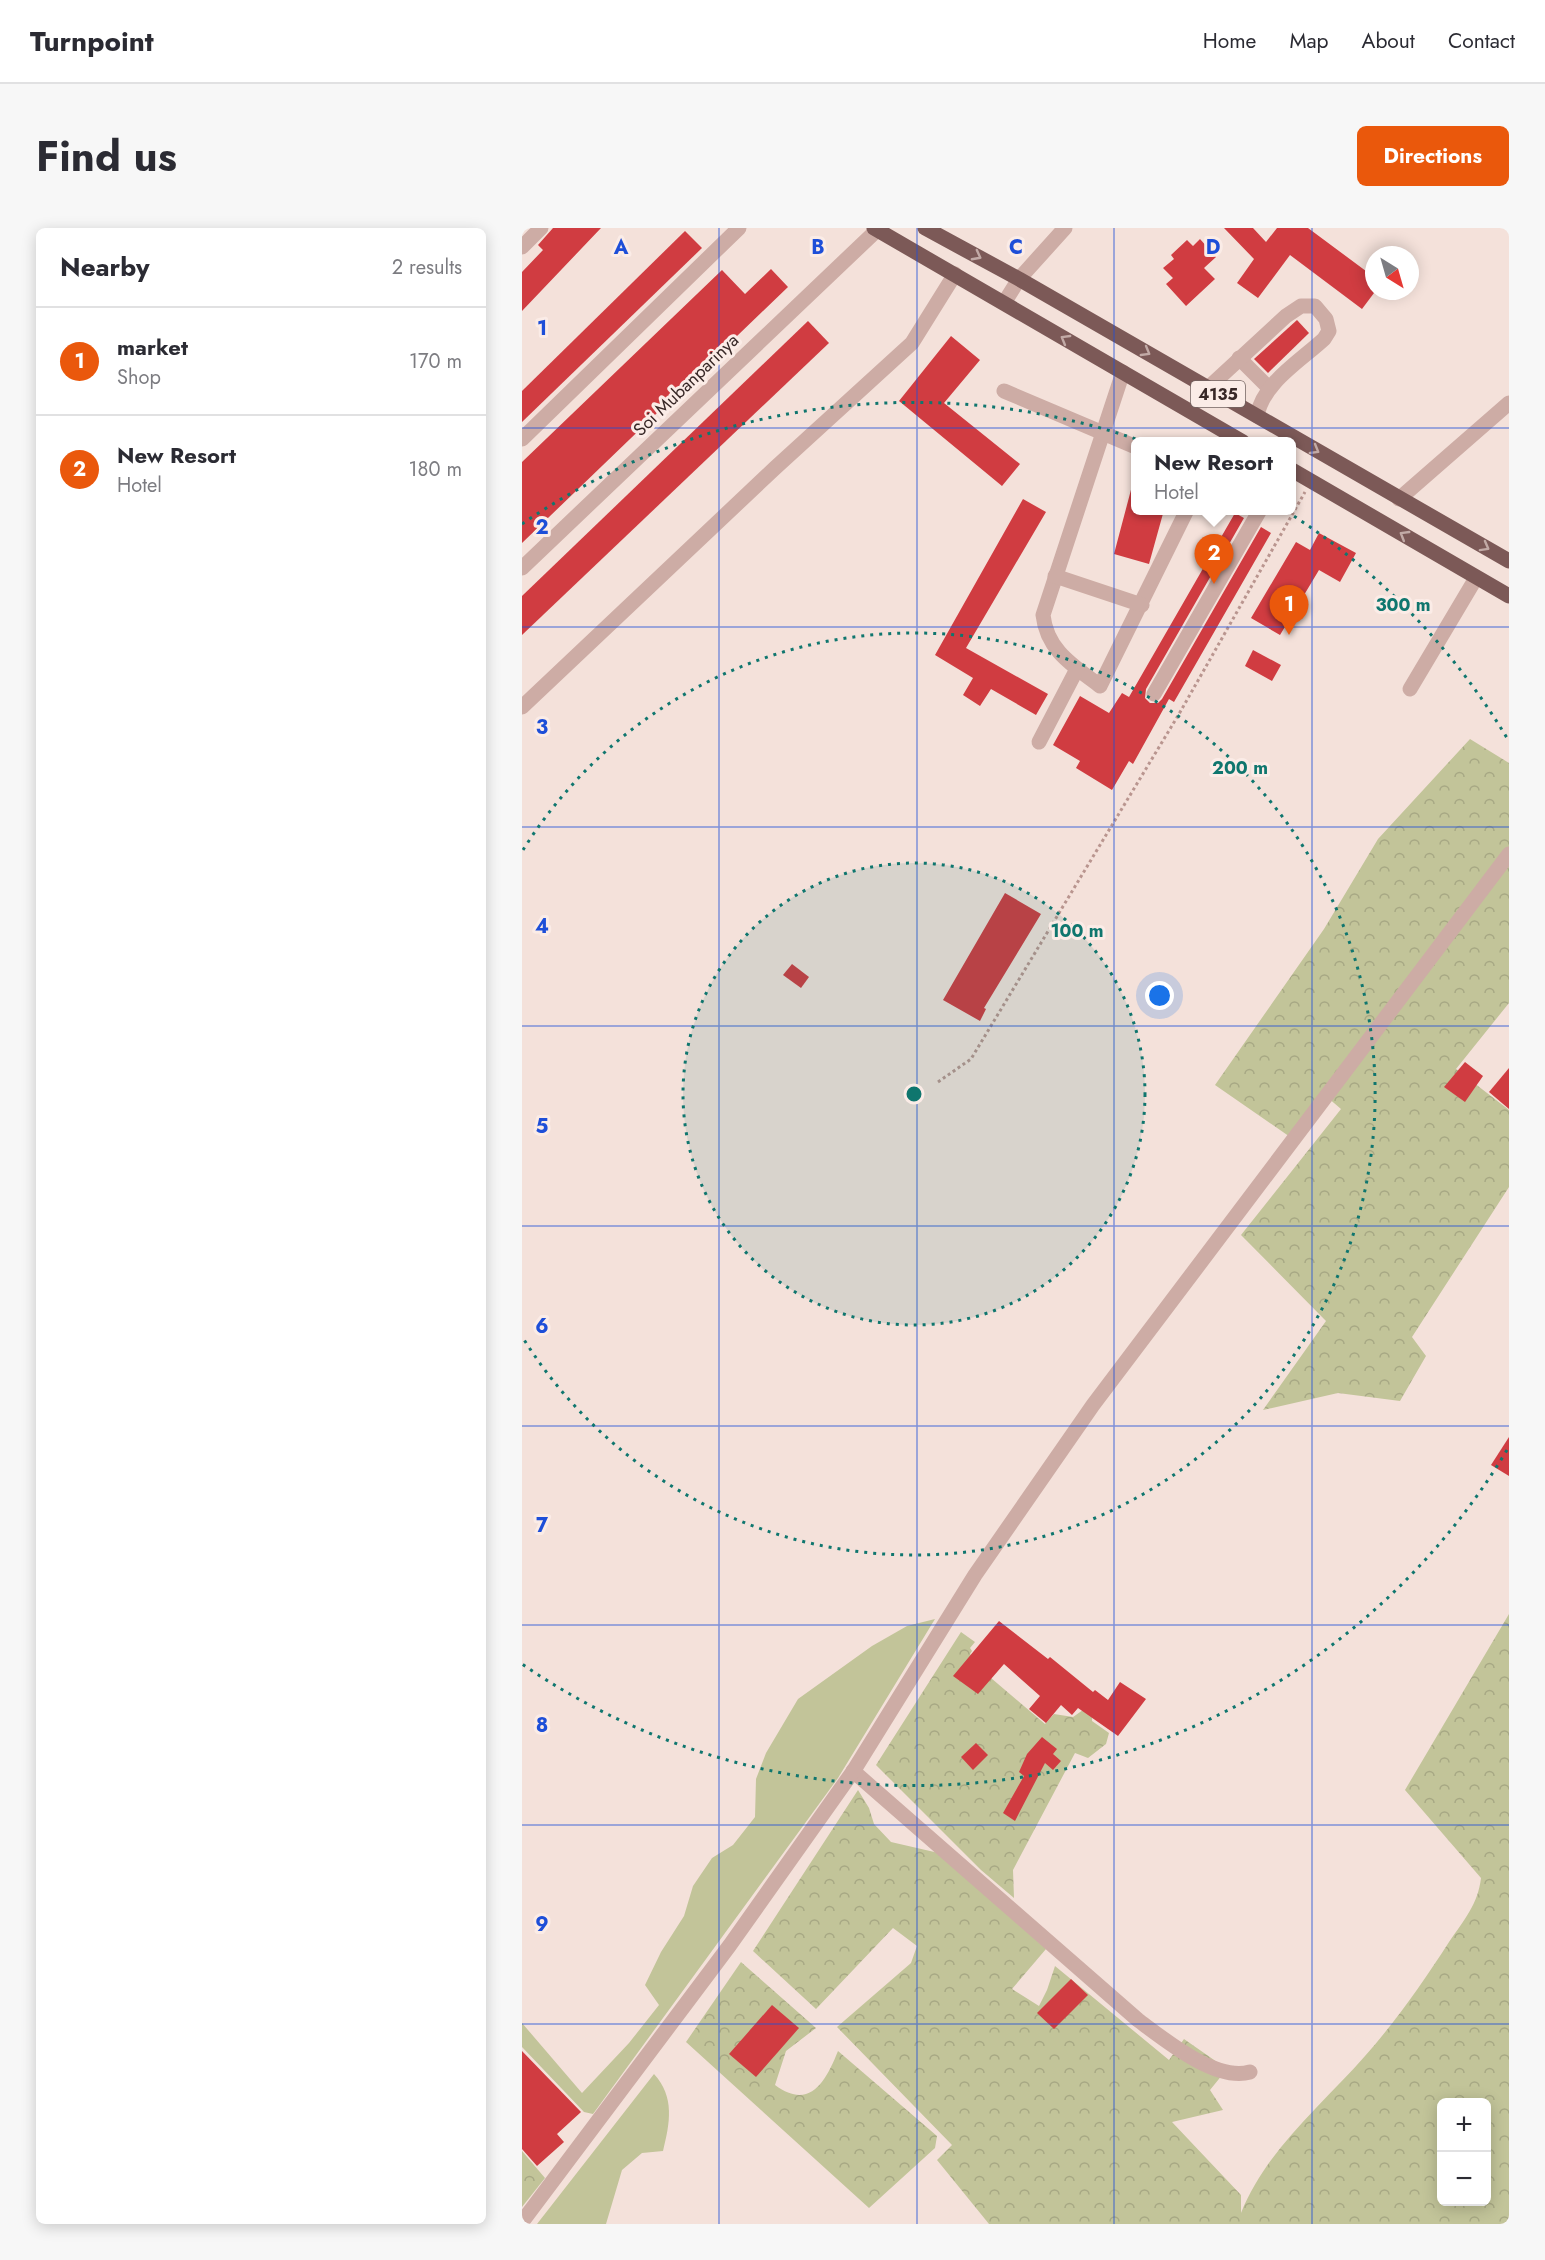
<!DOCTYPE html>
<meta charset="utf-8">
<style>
:root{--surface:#fff;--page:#f7f7f7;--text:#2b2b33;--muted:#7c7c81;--line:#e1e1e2;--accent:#ea580c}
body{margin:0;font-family:Jost,sans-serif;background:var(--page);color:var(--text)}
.controls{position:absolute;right:18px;bottom:18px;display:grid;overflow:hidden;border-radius:9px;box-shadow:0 3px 15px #0003}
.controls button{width:54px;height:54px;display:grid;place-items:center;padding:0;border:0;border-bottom:2px solid var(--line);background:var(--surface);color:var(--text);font:30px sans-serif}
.compass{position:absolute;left:843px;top:18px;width:54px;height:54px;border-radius:50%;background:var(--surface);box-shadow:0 3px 15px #0003;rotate:143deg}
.you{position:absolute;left:638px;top:768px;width:21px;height:21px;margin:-15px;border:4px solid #fff;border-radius:50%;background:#1a73e8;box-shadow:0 0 0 9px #1a73e833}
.badge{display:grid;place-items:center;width:39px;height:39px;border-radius:50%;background:var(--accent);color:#fff;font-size:20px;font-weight:700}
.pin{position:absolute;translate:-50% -50px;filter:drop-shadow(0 2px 3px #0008)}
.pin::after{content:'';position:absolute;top:32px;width:21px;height:18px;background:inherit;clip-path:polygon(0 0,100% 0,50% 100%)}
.popup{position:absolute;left:609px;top:209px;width:165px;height:78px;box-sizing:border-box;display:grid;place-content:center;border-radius:9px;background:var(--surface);filter:drop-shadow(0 2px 4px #0005);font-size:20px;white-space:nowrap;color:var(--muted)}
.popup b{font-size:22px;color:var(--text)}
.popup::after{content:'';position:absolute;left:50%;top:100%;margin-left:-12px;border:12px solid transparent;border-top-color:var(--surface)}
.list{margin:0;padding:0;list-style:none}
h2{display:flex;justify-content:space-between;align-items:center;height:78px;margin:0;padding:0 24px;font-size:26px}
h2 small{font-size:20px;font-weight:400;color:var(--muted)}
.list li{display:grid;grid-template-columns:39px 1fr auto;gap:18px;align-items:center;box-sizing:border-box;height:108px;padding:0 24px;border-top:2px solid var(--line)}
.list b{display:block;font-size:22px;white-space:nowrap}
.list p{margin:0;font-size:20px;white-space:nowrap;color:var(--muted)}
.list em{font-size:20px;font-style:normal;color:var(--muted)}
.map{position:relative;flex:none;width:987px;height:1996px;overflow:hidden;border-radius:9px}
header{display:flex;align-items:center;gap:36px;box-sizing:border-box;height:84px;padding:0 30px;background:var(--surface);border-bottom:2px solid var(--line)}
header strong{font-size:28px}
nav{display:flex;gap:33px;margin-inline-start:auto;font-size:21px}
.intro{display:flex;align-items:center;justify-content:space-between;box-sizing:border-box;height:144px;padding:0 36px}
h1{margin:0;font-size:42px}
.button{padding:15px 27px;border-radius:9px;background:var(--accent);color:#fff;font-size:21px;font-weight:700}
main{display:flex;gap:36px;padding:0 36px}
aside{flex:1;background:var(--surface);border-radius:9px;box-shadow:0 3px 15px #0003}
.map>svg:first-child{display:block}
.green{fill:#c2c499}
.forest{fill:url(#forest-crowns);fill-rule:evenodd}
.building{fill:#d03c41}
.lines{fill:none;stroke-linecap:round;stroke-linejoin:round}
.path{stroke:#b9958f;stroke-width:3;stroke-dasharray:3 3;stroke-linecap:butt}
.minor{stroke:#cdaca5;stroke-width:15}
.major{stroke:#7c5957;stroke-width:15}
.oneway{stroke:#c2aaa6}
.grid{fill:none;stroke:#1d4ed8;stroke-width:1.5;stroke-opacity:0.55}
.ring{fill:none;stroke:#0f766e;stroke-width:3;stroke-dasharray:3 6}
.labels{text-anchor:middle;stroke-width:6;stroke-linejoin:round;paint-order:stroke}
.shield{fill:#fbece7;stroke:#726361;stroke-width:1.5}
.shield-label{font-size:16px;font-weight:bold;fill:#382827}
.street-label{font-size:18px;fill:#382827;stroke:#fbece7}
.grid-label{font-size:20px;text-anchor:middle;font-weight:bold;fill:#1d4ed8;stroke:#fbece7;stroke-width:6;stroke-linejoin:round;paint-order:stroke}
.centre{fill:#0f766e;stroke:#fbece7;stroke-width:3}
.ring-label{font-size:18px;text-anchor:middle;font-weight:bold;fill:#0f766e;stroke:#fbece7;stroke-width:6;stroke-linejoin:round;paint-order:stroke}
</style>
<header>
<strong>Turnpoint</strong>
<nav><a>Home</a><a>Map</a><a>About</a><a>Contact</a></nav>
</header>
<div class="intro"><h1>Find us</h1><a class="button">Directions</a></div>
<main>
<aside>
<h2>Nearby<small>2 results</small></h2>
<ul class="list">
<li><span class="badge">1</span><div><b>market</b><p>Shop</p></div><em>170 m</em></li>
<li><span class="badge">2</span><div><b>New Resort</b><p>Hotel</p></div><em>180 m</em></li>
</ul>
</aside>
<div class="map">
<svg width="987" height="1996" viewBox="0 0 987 1996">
<defs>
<pattern id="forest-crowns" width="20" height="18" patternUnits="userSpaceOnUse" patternTransform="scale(1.5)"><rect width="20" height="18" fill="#c2c499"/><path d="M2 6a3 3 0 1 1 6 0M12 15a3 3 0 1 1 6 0" fill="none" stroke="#a7a884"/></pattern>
</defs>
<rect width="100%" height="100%" fill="#f4e1da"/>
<g class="green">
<path d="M413,1391L316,1550L71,1886L62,1884L0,1819V1795L60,1865L107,1815L137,1777L123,1757L139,1724L162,1688L171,1658L190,1630L211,1617L233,1589L234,1551L244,1525L276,1471L350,1418L385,1398Z"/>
<path d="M132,1846C153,1869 148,1895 141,1923L120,1925L100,1942L84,1996H15Z"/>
</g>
<g class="forest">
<path d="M948,511L987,535V775L934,841L987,882V959L890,1109L904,1128L878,1173L816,1165L741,1182L804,1093L719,1007L819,881L805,869L771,911L693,857L802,701L856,611Z"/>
<path d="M987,1386V1996H467L415,1932L430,1917L315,1799L389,1735L395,1718L371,1700L294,1781L231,1723L336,1562L347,1580L352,1596L369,1614L421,1626L524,1721L490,1761L517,1778L525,1762L533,1738L647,1832L662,1811L705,1841L688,1862L701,1882L650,1894L719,1967V1985C745,1921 799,1878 843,1828C874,1793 902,1753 927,1714C942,1692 956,1676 959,1650L883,1562ZM920,1874H964V1974H920Z"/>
<path d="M439,1404L453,1414L448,1420L450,1423L448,1426L469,1450L523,1496L532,1486L551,1489L571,1475L570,1493L587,1505L584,1516L566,1530L553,1525L491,1642L492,1670L459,1642L354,1537Z"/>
<path d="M219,1734L294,1800L264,1823L253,1857C288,1883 304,1853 316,1823L415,1908L413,1920L347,1980L164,1814Z"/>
<path d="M0,1923L23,1950L0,1979Z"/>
</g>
<g class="building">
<path d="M31,0H79L0,83V44L21,22L16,17Z"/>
<path d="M702,0H731L744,14L755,0H786L852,49V65L840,81L768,27L736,70L715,55L732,31Z"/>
<path d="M163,3L180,20L0,194V163Z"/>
<path d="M678,11L694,29L682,40L693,51L664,78L644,56L651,50L641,40L652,31L649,27L665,12L671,18Z"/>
<path d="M249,41L266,59L0,315V234L200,42L223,66Z"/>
<path d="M775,92L787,105L746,145L732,131Z"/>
<path d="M286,93L307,115L0,407V368Z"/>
<path d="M429,108L458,132L422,175L498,236L480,258L377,173Z"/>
<path d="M610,258L614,259V282H642L627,336L592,326Z"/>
<path d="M501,271L524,284L444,420L526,466L514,487L469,461L458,478L441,467L451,450L413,427Z"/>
<path d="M713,285L722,290L624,461L623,470L628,475H636L640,471L739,299L749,305L652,474L647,471L611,536L607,533L590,562L554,540L558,533L531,517L558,468L587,485L600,465L607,469Z"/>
<path d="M797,305L834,325L818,354L797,342L758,407L729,390L774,314L788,322Z"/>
<path d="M731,422L759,437L750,453L723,438Z"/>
<path d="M483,665L519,686L462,780L464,781L458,793L421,772Z"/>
<path d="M270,736L287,749L279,760L261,747Z"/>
<path d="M943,834L961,848L943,874L922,859Z"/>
<path d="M987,840V881L967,864Z"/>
<path d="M987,1209V1248L969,1237Z"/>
<path d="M477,1393L526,1431L528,1429L571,1464L573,1462L586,1472L598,1454L624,1471L596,1508L556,1480L550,1487L539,1477L524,1495L507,1481L518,1468L482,1436L456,1466L431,1448Z"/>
<path d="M520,1509L535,1521L531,1526L539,1533L531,1542L523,1535L493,1593L481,1585L502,1548L497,1544L505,1526Z"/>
<path d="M454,1515L466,1527L451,1542L439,1529Z"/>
<path d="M549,1751L566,1767L532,1801L515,1785Z"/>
<path d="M250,1777L277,1800L234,1849L207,1826Z"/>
<path d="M0,1823L59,1884L35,1906L42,1914L15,1938L0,1921Z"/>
</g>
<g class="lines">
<path class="path" d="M416,854L449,831L657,486L783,264"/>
<g class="minor">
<path d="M0,19L19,0"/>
<path d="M482,75L497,51L543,0"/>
<path d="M717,130L747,160"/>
<path d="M601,144L521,387C525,423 552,438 578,458L665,282"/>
<path d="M686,160L764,88L779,78H793L804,91L807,103L802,111C777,134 741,155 735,188"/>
<path d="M482,163L614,219"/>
<path d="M0,211L217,0"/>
<path d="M877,271L987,175"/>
<path d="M0,340L355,2"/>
<path d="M533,348L620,377"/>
<path d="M888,461L954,350"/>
<path d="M632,466L738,282"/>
<path d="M0,479L253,240L390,115L433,46"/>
<path d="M517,514L555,441"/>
<path d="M331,1543L616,1792C643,1812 694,1854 728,1844"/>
<path d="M0,1994L208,1717L332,1542L453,1347L571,1177L987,626"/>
</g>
<g class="major">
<path d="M352,0L721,214"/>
<path d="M403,0L497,51L987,333"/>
<path d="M770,242L987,368"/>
</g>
</g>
<defs><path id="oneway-chevron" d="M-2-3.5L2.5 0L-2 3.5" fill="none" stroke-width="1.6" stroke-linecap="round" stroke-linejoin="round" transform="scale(1.5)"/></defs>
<g class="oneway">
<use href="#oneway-chevron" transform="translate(455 28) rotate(28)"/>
<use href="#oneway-chevron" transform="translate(543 111) rotate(-150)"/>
<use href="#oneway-chevron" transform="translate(624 124) rotate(30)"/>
<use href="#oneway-chevron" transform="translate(793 222) rotate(30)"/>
<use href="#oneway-chevron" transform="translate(882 307) rotate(-149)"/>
<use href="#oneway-chevron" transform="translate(963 319) rotate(29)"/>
</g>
<path class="grid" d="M197,0V1996M395,0V1996M592,0V1996M790,0V1996M0,200H987M0,399H987M0,599H987M0,798H987M0,998H987M0,1198H987M0,1397H987M0,1597H987M0,1796H987"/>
<circle cx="392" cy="866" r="231" fill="#0f766e" fill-opacity=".12"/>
<g class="ring">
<circle cx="392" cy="866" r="231"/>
<path d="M1 622A461 461 0 1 1 1 1110"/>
<path d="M985 1222A692 692 0 0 1 0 1436M0 296A692 692 0 0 1 985 510"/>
</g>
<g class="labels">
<rect class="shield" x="669" y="153" width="54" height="26" rx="4.5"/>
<g class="shield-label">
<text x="696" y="172">4135</text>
</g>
<g class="street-label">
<text transform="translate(164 157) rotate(-44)" y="6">Soi Mubanparinya</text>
</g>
</g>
<g class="grid-label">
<text x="99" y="26">A</text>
<text x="296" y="26">B</text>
<text x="494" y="26">C</text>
<text x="691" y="26">D</text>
<text x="20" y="107">1</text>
<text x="20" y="306">2</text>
<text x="20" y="506">3</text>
<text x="20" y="705">4</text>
<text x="20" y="905">5</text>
<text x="20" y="1105">6</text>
<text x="20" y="1304">7</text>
<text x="20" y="1504">8</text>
<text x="20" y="1703">9</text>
</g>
<circle cx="392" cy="866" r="9" class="centre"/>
<g class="ring-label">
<text x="881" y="383">300 m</text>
<text x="718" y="546">200 m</text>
<text x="555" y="709">100 m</text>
</g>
</svg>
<div class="controls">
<button>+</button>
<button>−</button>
</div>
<svg class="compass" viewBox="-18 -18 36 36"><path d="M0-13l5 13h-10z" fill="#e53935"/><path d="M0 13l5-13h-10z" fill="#7c7c81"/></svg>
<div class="you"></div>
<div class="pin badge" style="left:767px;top:407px">1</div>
<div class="pin badge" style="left:692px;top:356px">2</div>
<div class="popup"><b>New Resort</b>Hotel</div>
</div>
</main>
